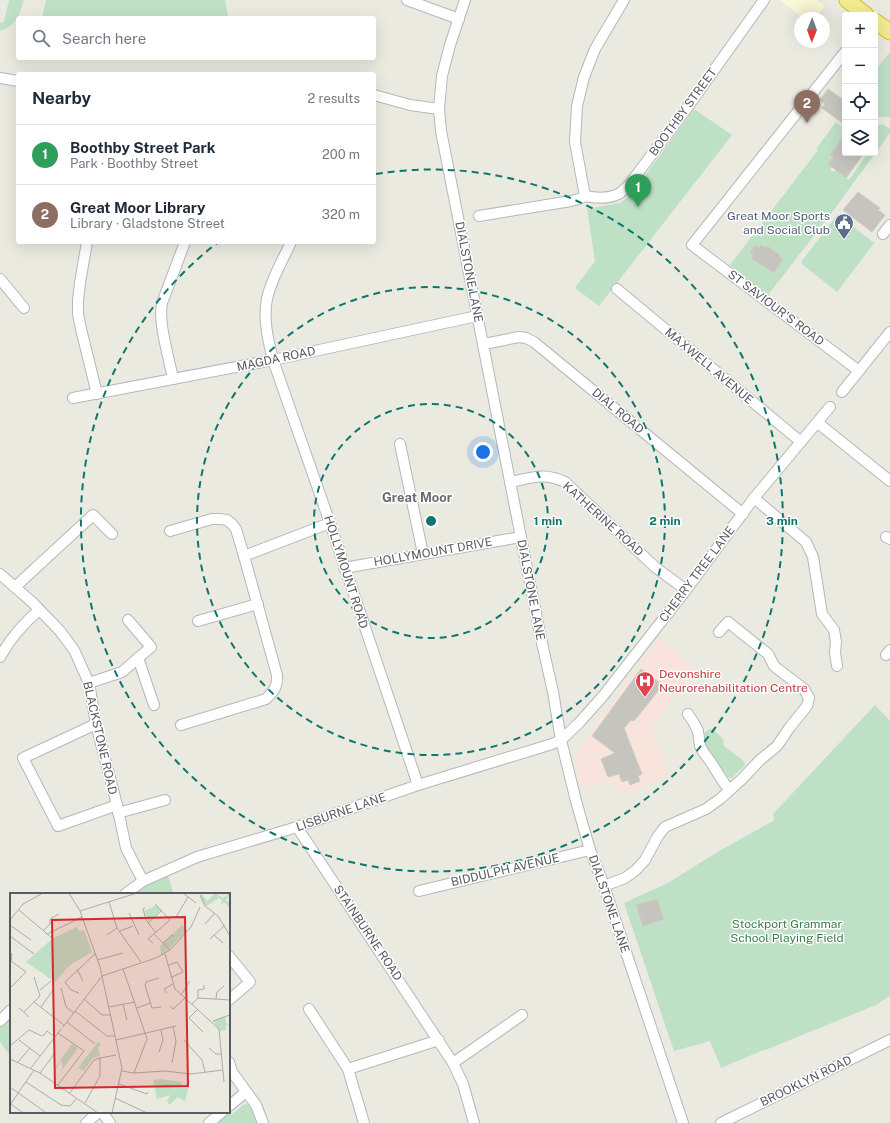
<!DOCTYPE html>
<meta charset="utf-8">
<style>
:root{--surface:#fff;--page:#f2f2f3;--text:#1f2937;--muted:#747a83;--line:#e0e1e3;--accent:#d86439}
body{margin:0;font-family:"Public Sans",sans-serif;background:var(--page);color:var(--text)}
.controls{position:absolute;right:12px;top:12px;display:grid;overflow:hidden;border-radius:4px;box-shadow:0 4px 16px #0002}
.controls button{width:36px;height:36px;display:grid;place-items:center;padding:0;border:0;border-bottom:1px solid var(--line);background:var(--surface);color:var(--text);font:20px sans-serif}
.compass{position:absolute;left:794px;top:12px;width:36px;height:36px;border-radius:50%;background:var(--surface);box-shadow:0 4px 16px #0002;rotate:181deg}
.you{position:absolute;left:483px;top:452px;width:14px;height:14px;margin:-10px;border:3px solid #fff;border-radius:50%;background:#1a73e8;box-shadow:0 0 0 6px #1a73e833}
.badge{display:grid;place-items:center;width:26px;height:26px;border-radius:50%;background:var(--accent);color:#fff;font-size:13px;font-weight:700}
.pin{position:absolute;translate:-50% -33px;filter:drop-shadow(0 1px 2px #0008)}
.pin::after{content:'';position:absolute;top:21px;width:14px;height:12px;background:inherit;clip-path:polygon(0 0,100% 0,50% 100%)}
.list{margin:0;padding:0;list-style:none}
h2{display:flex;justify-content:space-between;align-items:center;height:52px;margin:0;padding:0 16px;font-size:17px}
h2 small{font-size:13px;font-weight:400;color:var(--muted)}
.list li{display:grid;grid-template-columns:26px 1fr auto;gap:12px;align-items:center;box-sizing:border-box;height:60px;padding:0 16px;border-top:1px solid var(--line)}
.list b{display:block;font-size:15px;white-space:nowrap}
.list p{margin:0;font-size:13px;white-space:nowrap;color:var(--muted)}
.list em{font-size:13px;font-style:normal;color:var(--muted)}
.icon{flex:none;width:22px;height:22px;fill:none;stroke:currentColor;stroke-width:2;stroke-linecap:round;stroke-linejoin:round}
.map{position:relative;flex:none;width:890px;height:1123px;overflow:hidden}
.search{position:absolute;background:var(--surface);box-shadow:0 4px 16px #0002;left:16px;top:16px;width:360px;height:44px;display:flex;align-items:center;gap:10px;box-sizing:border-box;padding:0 14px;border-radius:4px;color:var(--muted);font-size:15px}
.panel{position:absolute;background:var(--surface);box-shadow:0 4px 16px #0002;left:16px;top:72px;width:360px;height:172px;border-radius:4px}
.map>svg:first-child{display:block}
.commercial{fill:#faf8d6}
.medical{fill:#f8e4dc}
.green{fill:#bee0c5}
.building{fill:#c6c4be;stroke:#cecdbf}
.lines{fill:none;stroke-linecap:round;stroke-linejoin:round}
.minor-casing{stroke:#b6b7bc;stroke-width:12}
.highway-casing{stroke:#d6bf15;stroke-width:17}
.minor{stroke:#fff;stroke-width:10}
.highway{stroke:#f2ec8f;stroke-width:15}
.ring{fill:none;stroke:#0f766e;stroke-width:2;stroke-dasharray:7 5}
.labels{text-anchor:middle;stroke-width:3;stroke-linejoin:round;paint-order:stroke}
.street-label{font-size:12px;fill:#595b60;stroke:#fff}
.service-label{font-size:12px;fill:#4e5e75;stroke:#fff;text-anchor:end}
.health-label{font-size:12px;fill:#be3a42;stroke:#fff;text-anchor:start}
.park-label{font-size:12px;fill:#3b7d4b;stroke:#fff}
.neighbourhood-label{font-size:13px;font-weight:bold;fill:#6a6c72;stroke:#fff}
.inset-road{fill:none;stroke:#acada9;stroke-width:1}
.view{fill:#d62828;fill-opacity:0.15;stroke:#d62828;stroke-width:2}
.inset-edge{fill:none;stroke:#595b60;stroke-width:2}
.centre{fill:#0f766e;stroke:#fff;stroke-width:2}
.ring-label{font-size:12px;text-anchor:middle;font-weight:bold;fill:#0f766e;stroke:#fff;stroke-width:3;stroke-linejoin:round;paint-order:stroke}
</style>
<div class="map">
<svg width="890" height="1123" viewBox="0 0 890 1123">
<rect width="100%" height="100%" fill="#eaeae0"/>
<path class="commercial" d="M779,0H817L825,6L815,18H803Z"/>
<path class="medical" d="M659,638L695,668L652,727L668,776L649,785L618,796L612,781L582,787L574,762L587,737Z"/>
<g class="green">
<path d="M9,0H24C18,17 18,24 0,31V23L4,22Z"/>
<path d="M46,0H225L228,18H42Z"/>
<path d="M890,52V117H879L875,122V71Z"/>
<path d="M694,109L732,135L599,306L575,288L595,261L587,209L620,203L631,195Z"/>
<path d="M836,122L845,129V134L830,154L834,157L829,164L832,167L830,170L834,172L836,170L849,180L868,153H875V144L877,141V126L882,124L890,129V133L833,211L768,295L730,265L818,150L816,149Z"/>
<path d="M838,214L874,243L837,292L803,265L801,262Z"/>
<path d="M875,705L890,721V996L876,1005L763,1051V1050L721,1068L710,1041L674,1051L624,903L668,883L719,851L773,821L774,818L773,814Z"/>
<path d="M710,729H713L723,739L724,746L744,761L745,765L732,778C727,778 727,776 725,772L720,770L719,765L708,754L703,737L705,732Z"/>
<path d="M166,871L174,894H125Z"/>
<path d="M11,1010V1057L0,1042V1021Z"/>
<path d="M246,1104C254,1107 256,1116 259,1123H218V1121L227,1114L231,1115L243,1105Z"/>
</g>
<g class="building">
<path d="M828,89L845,101V125L822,108L825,104L820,100Z"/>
<path d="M845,134V153H864L846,178L828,164L834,157L830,155Z"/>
<path d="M858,192L880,208L878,210L885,215L872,232L843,210Z"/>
<path d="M755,245L759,248L761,245L766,248L767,246L780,255L779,256L783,259L774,273L752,259L753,258L752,256L753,255L750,253Z"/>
<path d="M641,669L663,685L634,721L631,720L624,728L642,774L638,776L640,781L630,785L628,780L622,782L619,774L608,777L601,759L615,753L592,736Z"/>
<path d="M657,899L664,919L643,926L636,905Z"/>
</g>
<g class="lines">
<g class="minor-casing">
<g id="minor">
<path d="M407,0L459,19"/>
<path d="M465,0L450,45L442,76L439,109L441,131L540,634L553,692L561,740L576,801L590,850L604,886L683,1123"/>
<path d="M845,52L692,245L859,371"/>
<path d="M0,78L18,81"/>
<path d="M374,95L410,105L439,109"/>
<path d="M585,196C595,198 610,199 620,193C623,191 625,188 628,186L687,108L764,0"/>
<path d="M479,216L571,201L579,199L585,196L575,142L577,106L584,77L595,49L624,0"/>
<path d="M883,234L890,225"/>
<path d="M87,242L80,283L78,300V314L81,329L97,394"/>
<path d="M291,242C283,260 271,279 267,299C263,319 268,340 273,360L330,523L418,785"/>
<path d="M0,279L24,308"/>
<path d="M617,289L801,442"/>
<path d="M484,344L519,337L526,338L534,342L743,514"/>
<path d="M173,379C169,357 158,324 162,303L185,242"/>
<path d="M842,392L890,332"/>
<path d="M73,398L273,360L477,316"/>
<path d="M818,423L890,481"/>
<path d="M400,444L423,554"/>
<path d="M510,482C531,478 544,472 565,482L655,567L686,590"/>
<path d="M754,498L806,542L813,557L822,614L834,630L836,642L835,653L837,666"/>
<path d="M170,531L212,519H220L227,520L232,524L236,529L244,556L277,675C278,686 274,691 266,699L181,725"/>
<path d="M886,537L890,539"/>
<path d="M244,556L330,523"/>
<path d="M344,568L521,537"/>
<path d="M0,574L32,602L60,631L74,650L89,683L96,724L117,805L126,848L143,881"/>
<path d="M15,587L93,515L112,534"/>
<path d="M198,621L258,604"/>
<path d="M886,655L890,650"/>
<path d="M0,657C10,639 24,623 39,610"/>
<path d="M138,658L154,705"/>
<path d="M89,683L122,672L151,647L128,620"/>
<path d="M688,714L694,723L698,731L700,746L704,753L710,761L724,783L730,790"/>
<path d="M96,724L23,758L58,826L117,805"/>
<path d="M118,813L165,800"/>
<path d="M297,827L453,1063L463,1084L474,1123"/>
<path d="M604,886L625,878L636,870L645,860L658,836L665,827L706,809L720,799L742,779L760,760L777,746L790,727L807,706L809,698L804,689L774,666L768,654L728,622L719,632"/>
<path d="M419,891L590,850"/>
<path d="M125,894L143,881L197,857L297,827L418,785L552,744L561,740L579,723L603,696L686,590L754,498L830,407"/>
<path d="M229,956L250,982L229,1000"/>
<path d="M309,1009L348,1069L364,1123"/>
<path d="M0,1021L11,1010"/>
<path d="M229,1062L232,1072L256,1105L263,1123"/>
<path d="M453,1063L522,1015"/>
<path d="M348,1069L439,1040"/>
<path d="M229,1106L246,1092"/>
<path d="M102,1112L110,1123"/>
<path d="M86,1123L99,1112"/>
<path d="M209,1123L222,1112"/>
<path d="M721,1123L890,1040"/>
</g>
</g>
<g class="highway-casing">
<g id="highway">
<path d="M847,0L866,15"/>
<path d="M875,21L890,32"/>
</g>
</g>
<use href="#minor" class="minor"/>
<use href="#highway" class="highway"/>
</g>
<g class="ring">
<circle cx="431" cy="521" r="117"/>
<circle cx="431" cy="521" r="234"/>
<path d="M376 174A351 351 0 1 1 217 243"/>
</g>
<defs>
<g id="civic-pin" transform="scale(1)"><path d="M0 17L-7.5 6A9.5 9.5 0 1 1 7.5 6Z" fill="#5c6f8a" stroke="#fff"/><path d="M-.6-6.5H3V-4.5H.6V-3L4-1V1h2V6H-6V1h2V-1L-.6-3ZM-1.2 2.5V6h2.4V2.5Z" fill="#fff"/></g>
<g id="hospital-pin" transform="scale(1)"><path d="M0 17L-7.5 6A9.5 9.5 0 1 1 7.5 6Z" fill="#e0444e" stroke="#fff"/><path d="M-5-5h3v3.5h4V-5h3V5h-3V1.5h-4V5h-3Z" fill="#fff"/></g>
</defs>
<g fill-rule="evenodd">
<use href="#civic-pin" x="844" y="223"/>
<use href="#hospital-pin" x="645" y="681"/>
</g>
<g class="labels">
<g class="street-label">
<text transform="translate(683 112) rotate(-54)" y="4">BOOTHBY STREET</text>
<text transform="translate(469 272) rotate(79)" y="4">DIALSTONE LANE</text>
<text transform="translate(776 308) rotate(37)" y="4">ST SAVIOUR'S ROAD</text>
<text transform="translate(276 359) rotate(-12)" y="4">MAGDA ROAD</text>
<text transform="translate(709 366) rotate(40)" y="4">MAXWELL AVENUE</text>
<text transform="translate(618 411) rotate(40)" y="4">DIAL ROAD</text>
<text transform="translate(603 519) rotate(42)" y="4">KATHERINE ROAD</text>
<text transform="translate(433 552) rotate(-10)" y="4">HOLLYMOUNT DRIVE</text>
<text transform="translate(346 572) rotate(72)" y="4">HOLLYMOUNT ROAD</text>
<text transform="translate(697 574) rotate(-53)" y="4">CHERRY TREE LANE</text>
<text transform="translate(531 590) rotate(79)" y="4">DIALSTONE LANE</text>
<text transform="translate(100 738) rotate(77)" y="4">BLACKSTONE ROAD</text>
<text transform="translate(341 812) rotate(-19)" y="4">LISBURNE LANE</text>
<text transform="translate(505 870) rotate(-13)" y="4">BIDDULPH AVENUE</text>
<text transform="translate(609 904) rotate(71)" y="4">DIALSTONE LANE</text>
<text transform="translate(368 933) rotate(56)" y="4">STAINBURNE ROAD</text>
<text transform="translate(806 1081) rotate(-26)" y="4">BROOKLYN ROAD</text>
</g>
<g class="service-label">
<text x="830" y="220">Great Moor Sports<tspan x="830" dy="14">and Social Club</tspan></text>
</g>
<g class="health-label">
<text x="659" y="678">Devonshire<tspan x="659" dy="14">Neurorehabilitation Centre</tspan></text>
</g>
<g class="park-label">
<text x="787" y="928">Stockport Grammar<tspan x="787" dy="14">School Playing Field</tspan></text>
</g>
<g class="neighbourhood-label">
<text x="417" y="502">Great Moor</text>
</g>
</g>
<g transform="translate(10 893)">
<rect width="220" height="220" fill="#eaeae0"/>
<path d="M191,0L197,8L205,0L213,5L220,0L216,7L220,10V15L214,9L210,13L212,7L209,5L196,13L191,7ZM147,12L151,17L138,28L134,18ZM172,32L177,38L151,63L150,53ZM67,34L69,38L74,37L82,59L60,72L45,89L16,69L43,45ZM215,123L216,130L220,132H216V137L210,138L203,128ZM88,149L91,151L88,155L90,163L83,165L74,178L68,175ZM62,151L68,155L52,177L53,171L50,168L46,176H44ZM150,186L172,189L171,194L174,195L176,190L180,188L175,208L168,204L159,212L157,208L160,202L147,206L143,187Z" fill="#bee0c5"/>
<path class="inset-road" d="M59,0L70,18L90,74L112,175L102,220M173,0L186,10M190,2L195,13L208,23L220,43M99,9L107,35L131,69M135,15L133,16L136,27L146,40M9,17L42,45M70,18L127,0M119,20L129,42M166,24L178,4M0,27L13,11L33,0M138,30L152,17M195,31L205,20M0,32L21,47M33,38L40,31V26L49,21M110,38L123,33M37,41L72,24M144,41L153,50M97,42L107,35M204,42L213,50M0,43L24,61M200,46L215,32M143,50L138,46L160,27L145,11M160,57L153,50L162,42L164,44M0,59L2,61L1,68L16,79L1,94M155,61L165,96L209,136L214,189M87,67L113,60M159,72L167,69L173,79L162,84M67,76L73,88M113,76L137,146L124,180M149,85L136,89L135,92L142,115L151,114M51,95L56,114L64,120M30,97L41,88M69,100L61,97L55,89L85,61M157,100L154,96L163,91M171,102L180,88M188,105V97L194,96V92M74,106L92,122H100M206,106L207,99L214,93M24,109L54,132M113,111L117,127M182,111L188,105L220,107M160,113L163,116L175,105M31,114L43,97M99,114L125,109M9,115L19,124M127,115L140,110M188,116L179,125L193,139M65,118L97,143H105M14,119L30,103L24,84M203,128L220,122M57,129L85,151M53,134L92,83L146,65L160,57L181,34L190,14M33,143L37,138L45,144M9,147L30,163M106,147L166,133M174,147L192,167L195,179M0,153L19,137L32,143M199,155L206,161H212M149,159L153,147L151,137M0,166L30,180L88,220M8,169L20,155M162,170L166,148L163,134M21,175L51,136M112,178L124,180L155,178L181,181L213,177M30,180L45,160M16,189L51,212L60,213L66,206M109,191L137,201L138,199M47,193L74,158L48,140M0,194L35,219M59,201L84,167L90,165M105,205L137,220M75,210L90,183V165L106,162M1,211L13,220M0,212L24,177"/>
<path class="view" d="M175,24L178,193L45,195L42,27Z"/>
<rect width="220" height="220" class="inset-edge"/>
</g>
<circle cx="431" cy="521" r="6" class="centre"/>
<g class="ring-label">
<text x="548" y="525">1 min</text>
<text x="665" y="525">2 min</text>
<text x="782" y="525">3 min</text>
</g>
</svg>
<div class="controls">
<button>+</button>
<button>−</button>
<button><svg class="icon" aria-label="locate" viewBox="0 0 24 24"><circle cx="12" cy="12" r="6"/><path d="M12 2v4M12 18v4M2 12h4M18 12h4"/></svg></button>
<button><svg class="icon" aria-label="layers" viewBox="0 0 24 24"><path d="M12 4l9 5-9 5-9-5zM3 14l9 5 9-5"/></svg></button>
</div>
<svg class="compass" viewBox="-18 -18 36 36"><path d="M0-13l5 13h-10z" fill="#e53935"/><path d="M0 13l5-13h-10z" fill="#747a83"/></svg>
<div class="you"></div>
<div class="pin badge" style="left:638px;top:207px;background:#2e9e5b">1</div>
<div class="pin badge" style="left:807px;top:123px;background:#8d6e63">2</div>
<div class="search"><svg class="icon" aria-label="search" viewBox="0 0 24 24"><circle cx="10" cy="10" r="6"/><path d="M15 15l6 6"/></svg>Search here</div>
<section class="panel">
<h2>Nearby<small>2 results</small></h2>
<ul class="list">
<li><span class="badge" style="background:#2e9e5b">1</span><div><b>Boothby Street Park</b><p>Park · Boothby Street</p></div><em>200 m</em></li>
<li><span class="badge" style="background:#8d6e63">2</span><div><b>Great Moor Library</b><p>Library · Gladstone Street</p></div><em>320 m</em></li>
</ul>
</section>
</div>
